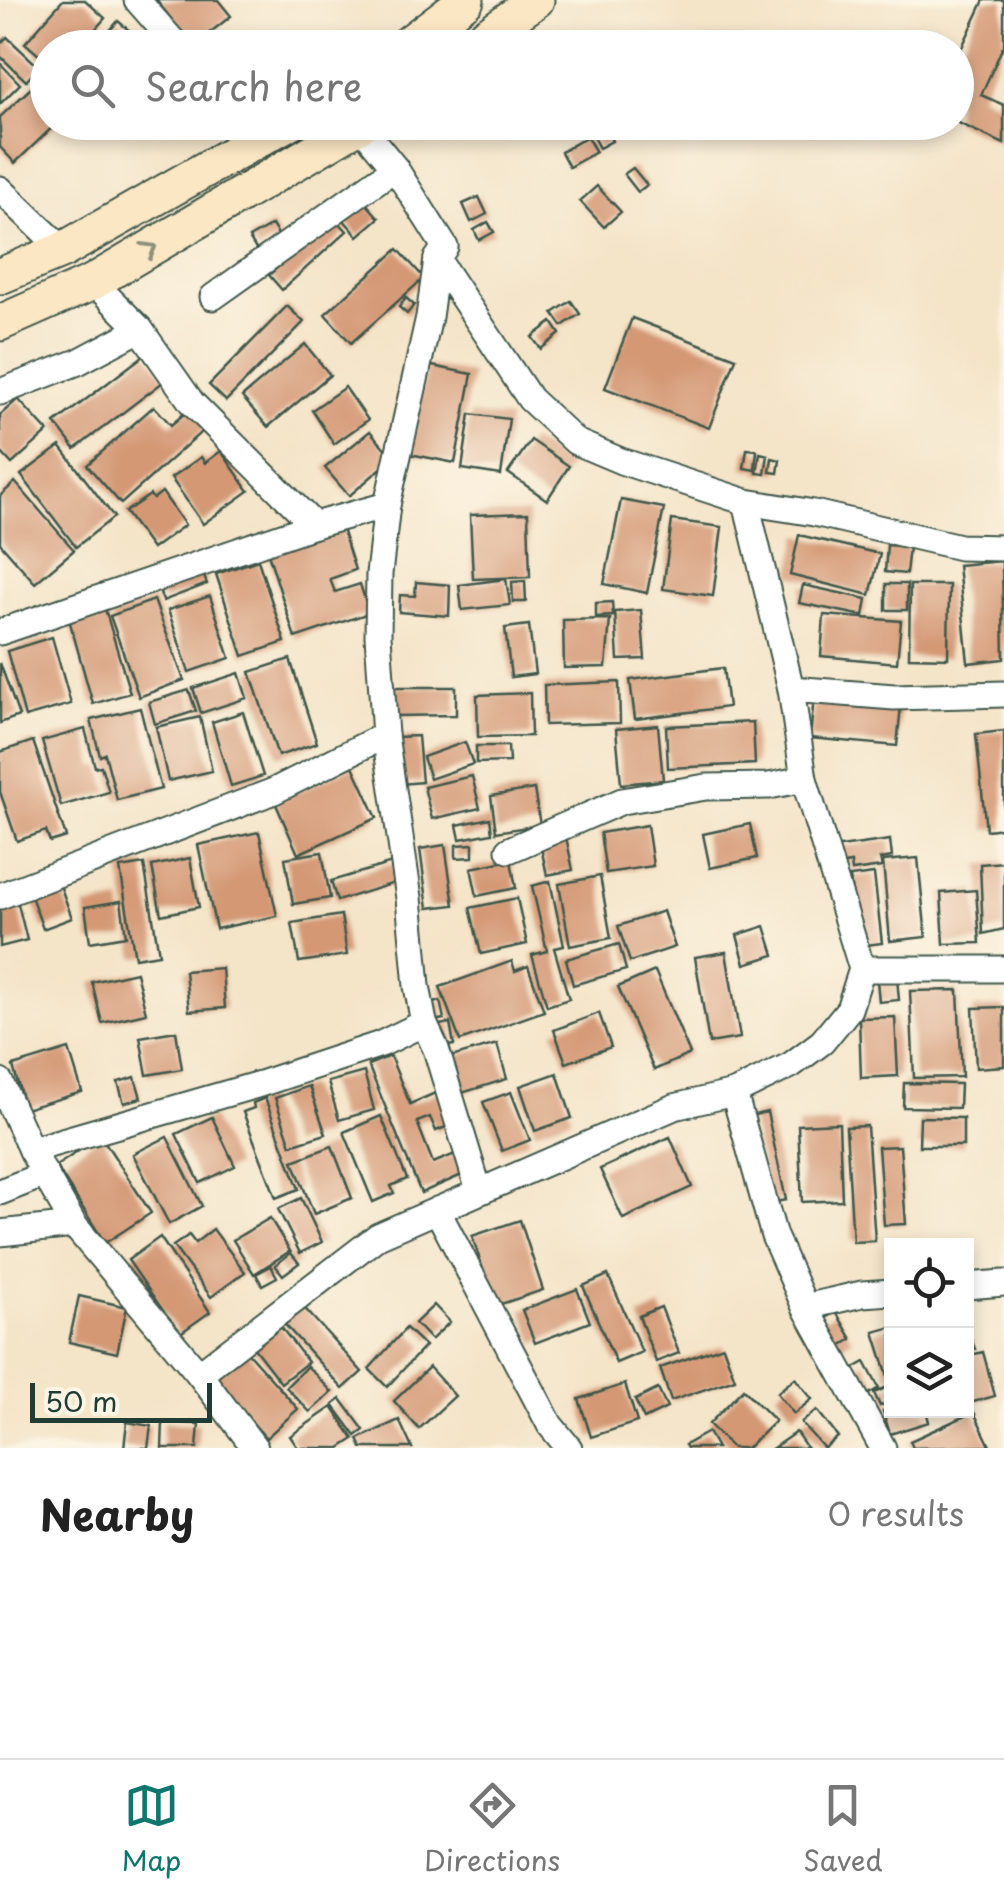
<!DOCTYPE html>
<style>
:root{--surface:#fff;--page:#f2f2f2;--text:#222;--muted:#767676;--line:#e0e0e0;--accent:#0f766e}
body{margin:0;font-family:"Playpen Sans",sans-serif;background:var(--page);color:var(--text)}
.controls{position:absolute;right:30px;bottom:30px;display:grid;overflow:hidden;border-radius:0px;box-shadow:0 5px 15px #0003}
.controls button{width:90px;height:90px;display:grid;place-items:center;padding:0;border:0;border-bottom:2px solid var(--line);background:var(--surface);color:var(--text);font:50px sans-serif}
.scale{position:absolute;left:30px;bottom:25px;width:182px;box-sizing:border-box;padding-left:10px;border:5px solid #1f3d34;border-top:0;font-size:28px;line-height:35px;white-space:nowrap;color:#1f3d34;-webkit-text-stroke:8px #fcf5e5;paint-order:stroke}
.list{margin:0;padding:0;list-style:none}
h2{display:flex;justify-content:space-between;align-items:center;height:130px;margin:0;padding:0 40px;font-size:42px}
h2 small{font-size:32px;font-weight:400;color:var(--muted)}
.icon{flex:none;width:55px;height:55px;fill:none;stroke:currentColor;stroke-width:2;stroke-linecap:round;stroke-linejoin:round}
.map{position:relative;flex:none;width:1004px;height:1448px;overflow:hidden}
.search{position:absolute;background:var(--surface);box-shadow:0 5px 15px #0003;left:30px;right:30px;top:30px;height:110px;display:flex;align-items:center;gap:25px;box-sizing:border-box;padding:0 35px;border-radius:55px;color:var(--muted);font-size:38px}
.sheet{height:310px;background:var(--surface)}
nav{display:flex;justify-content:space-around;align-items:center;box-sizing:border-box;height:140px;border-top:2px solid var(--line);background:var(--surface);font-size:28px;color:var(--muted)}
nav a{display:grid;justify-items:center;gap:5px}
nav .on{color:var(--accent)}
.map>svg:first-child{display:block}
.building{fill:#d49875}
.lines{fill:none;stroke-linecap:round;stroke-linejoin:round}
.street-casing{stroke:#3f564a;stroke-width:29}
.secondary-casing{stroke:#3f564a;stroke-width:39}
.street{stroke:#fff;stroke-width:25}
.secondary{stroke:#fbe7c3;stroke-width:35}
.oneway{stroke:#8d927c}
</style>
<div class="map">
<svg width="1004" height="1448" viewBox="0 0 1004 1448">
<rect width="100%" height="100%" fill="#fcf5e5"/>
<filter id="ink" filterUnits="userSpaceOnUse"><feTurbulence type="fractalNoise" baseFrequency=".01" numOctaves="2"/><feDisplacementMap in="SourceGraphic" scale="20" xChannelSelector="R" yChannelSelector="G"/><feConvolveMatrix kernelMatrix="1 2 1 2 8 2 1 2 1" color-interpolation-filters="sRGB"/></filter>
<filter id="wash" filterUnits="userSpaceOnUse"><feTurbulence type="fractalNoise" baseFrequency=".0048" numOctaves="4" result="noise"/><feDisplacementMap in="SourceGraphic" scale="40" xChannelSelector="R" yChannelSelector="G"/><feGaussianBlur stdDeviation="2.25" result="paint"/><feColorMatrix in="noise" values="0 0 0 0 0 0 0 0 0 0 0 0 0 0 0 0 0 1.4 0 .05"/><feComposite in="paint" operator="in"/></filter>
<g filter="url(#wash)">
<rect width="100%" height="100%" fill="#f4e4c8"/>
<g id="blocks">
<g class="building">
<path d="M63,0H85L105,18L79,48H48V63L25,43Z"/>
<path d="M156,0H218L231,16L193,46Z"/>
<path d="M984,0H1004V44L981,95L1004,105V144L956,122V60Z"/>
<path d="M118,21L150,48H95Z"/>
<path d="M7,37L39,67L26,81L0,56V44Z"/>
<path d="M0,63L20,84L0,104Z"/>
<path d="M48,72V122H58L15,163L0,147V117Z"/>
<path d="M605,128L612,141L599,148L592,135Z"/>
<path d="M587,137L596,152L569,167L561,152Z"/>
<path d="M633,168L647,185L638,192L624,174Z"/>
<path d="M597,186L621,212L604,227L580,201Z"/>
<path d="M479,197L487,214L471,222L463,204Z"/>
<path d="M363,200L379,218L358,236L342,218Z"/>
<path d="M333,216L347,231L282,290L269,275Z"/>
<path d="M488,222L494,232L479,240L474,230Z"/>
<path d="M272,225L280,238L257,251L249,238Z"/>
<path d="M398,249L424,278L351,343L325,314Z"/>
<path d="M406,298L414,305L407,314L399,307Z"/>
<path d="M571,301L580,314L562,326L553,313Z"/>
<path d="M287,306L304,322L226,401L209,385Z"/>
<path d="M632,318L736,358L709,428L605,388Z"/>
<path d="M552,322L560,334L541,349L532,337Z"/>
<path d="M305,344L330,375L268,427L242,397Z"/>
<path d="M147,353L167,379L75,449L55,423Z"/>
<path d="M427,365L472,374L455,463L410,454Z"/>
<path d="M345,387L368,420L334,444L312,410Z"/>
<path d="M18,399L48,432L12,464L0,451V415Z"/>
<path d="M154,406L171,425L192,407L208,426L121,504L87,465Z"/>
<path d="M470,414L509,419L501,475L462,469Z"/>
<path d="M370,431L393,458L349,496L325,468Z"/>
<path d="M531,440L569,466L547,500L508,473Z"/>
<path d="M60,446L114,517L76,547L21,475Z"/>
<path d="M747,449L757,450L755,470L744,468Z"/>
<path d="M221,451L249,491L203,524L171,478L201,457L205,463Z"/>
<path d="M760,453L768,455L765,474L757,473Z"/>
<path d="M772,458L780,460L778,473L770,472Z"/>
<path d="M15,482L74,550L35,583L0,543V496Z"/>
<path d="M162,492L185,525L152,549L125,512L150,495L153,499Z"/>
<path d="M621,500L664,508L647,593L604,584Z"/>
<path d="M528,513L530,577L473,579L470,515Z"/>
<path d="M672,520L722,527L713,596L663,589Z"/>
<path d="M342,529L355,570L330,579L335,592L360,584L369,613L295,638L268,553Z"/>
<path d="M799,535L880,554L870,595L790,575Z"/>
<path d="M887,545L909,547L906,574L885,572Z"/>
<path d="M258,560L285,642L243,656L216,574Z"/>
<path d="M1002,561L1004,659L968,663L958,565Z"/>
<path d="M201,568L207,584L163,601L157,585Z"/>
<path d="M506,579L510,605L462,610L459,585Z"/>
<path d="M525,581L526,602H513L512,582Z"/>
<path d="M416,582L450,585L449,616L399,612L400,595L415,596Z"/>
<rect x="886" y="584" width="21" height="26"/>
<path d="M803,585L867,599L864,616L799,603Z"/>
<path d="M910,585H949L948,658L909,657Z"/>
<path d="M210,596L230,658L189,672L168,610Z"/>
<path d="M154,600L184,680L139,697L110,616Z"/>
<path d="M612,602L613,616L596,617V603Z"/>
<path d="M105,609L130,693L93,704L69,619Z"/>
<path d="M641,610L645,659L618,660L615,612Z"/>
<path d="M824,615L901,621L897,663L821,656Z"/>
<path d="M610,619L606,667L564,668L563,620Z"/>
<path d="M529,625L535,674L511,677L505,628Z"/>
<path d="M52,637L71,704L25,717L7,651Z"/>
<path d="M290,659L317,743L278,756L250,672Z"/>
<path d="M0,663L19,716L0,723Z"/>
<path d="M723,668L728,707L635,719L630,680Z"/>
<path d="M239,673L247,698L201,713L193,688Z"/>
<path d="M619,682L620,723L545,725L544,685Z"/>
<path d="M393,687H456V715L394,716Z"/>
<path d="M189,690L196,711L155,724L149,702Z"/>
<path d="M530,693L531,736L478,737L477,695Z"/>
<path d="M814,697L901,705L897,746L810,738Z"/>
<path d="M140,708L161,789L117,800L105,754L100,756L91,720Z"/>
<path d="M243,712L263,776L231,786L212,722Z"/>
<path d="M200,717L212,771L168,781L156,727Z"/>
<path d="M753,722L755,764L668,768L666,726Z"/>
<path d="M658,725L663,780L621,784L616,729Z"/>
<path d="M85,729L95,767L101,766L109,792L61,806L42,741Z"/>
<path d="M1004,731V828L986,830L976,734Z"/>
<path d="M418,736L422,782L401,784L397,737Z"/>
<path d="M33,741L66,837L50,842L46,831L17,841L0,792V752Z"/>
<path d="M465,742L473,764L430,779L423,757Z"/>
<path d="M476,746H508L509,762L476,763Z"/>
<path d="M353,766L377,818L298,854L275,802Z"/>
<path d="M472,776L480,808L432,819L424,787Z"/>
<path d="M534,789L540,825L496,832L491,796Z"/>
<path d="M490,818L492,833L460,839L457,825Z"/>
<path d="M750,824L757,858L710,868L703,834Z"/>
<path d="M647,825L653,866L606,873L600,833Z"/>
<path d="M259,832L277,916L216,929L198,845Z"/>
<path d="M566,837L573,870L547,875L540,843Z"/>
<path d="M890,840L892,857L880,859L882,867L852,871L851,863L836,865L833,848Z"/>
<path d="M473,844V857L456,858V845Z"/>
<path d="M445,845L454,905L428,908L420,849Z"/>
<path d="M322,852L330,898L293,904L285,858Z"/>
<path d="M190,858L199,907L161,915L152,866Z"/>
<path d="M918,858L926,937L890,941L883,861Z"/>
<path d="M511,860L516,888L477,896L471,868Z"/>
<path d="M1004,862V929L983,934L980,864Z"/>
<path d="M392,863L398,882L337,901L331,881Z"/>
<path d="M144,864L159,954L135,958L120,868Z"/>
<path d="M874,874L882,943L858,946L850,877Z"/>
<path d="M600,876L611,938L570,946L559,884Z"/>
<path d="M550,881L564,946L554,948L569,999L547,1006L532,955L547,951L532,886Z"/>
<path d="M60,885L72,918L43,929L31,896Z"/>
<path d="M976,890L980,943L944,944L941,893Z"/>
<path d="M517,898L527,944L481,954L470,908Z"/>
<path d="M17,900L27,940L0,947V905Z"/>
<path d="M121,901L126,936L90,942L85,907Z"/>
<path d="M663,911L675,947L630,962L618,926Z"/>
<path d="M341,915L347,955L299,962L292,923Z"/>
<path d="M765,926L774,955L745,964L737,935Z"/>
<path d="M619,944L626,970L573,985L566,959Z"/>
<path d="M726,952L740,1038L709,1043L695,957Z"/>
<path d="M512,961L515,971L528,966L544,1011L460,1041L440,987Z"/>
<path d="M222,968L225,1008L189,1011L185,971Z"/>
<path d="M655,971L690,1054L654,1070L618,987Z"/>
<path d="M136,972L146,1013L102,1023L92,982Z"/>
<path d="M897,978L899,1000L879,1002L877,980Z"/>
<path d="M958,990L962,1077L914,1078L910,991Z"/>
<path d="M440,1001L444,1019L433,1021L430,1004Z"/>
<path d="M1004,1007V1066L976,1068L973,1008Z"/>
<path d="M599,1013L611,1047L566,1063L554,1030Z"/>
<path d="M895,1017L898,1076L861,1078L859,1018Z"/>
<path d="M450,1023L454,1045L438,1048L434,1026Z"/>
<path d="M176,1031L182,1069L147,1075L140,1037Z"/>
<path d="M497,1044L507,1079L462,1093L451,1057Z"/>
<path d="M69,1049L82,1092L25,1109L13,1066Z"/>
<path d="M390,1056L410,1104L440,1091L453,1124L436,1131L430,1117L417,1122L433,1163L455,1154L464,1174L421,1193L368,1065Z"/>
<path d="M364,1072L374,1110L339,1120L328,1082Z"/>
<path d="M557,1073L572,1118L535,1131L520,1086Z"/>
<path d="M135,1077L141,1098L124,1103L118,1082Z"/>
<path d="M904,1083L960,1084L959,1108L903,1107Z"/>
<path d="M309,1086L326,1134L291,1145L275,1098Z"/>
<path d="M511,1092L530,1140L502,1151L483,1102Z"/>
<path d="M265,1098L299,1189L276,1198L243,1112L254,1108L253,1103Z"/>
<path d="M767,1112L786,1200L770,1203L750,1116Z"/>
<path d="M381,1116L407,1179L391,1186L394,1193L373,1202L344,1132Z"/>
<path d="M212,1117L235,1166L200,1183L176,1134Z"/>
<path d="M920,1117L963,1118V1146H919Z"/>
<path d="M839,1123L842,1200L802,1202L798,1125Z"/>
<path d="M867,1126L875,1241L853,1242L846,1127Z"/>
<path d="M101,1136L151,1213L105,1243L56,1166Z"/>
<path d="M167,1137L202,1206L169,1224L133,1154Z"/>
<path d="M670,1137L692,1187L623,1219L600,1169Z"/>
<path d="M332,1146L352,1198L314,1214L293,1161Z"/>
<path d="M900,1146L906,1224L884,1225L878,1147Z"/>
<path d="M301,1198L322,1242L300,1253L278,1209Z"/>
<path d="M270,1218L290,1251L254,1274L233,1240Z"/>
<path d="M520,1220L543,1290L495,1306L472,1236Z"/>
<path d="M213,1229L245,1272L211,1297L173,1246L189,1235L195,1243Z"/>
<path d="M160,1237L210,1312L179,1334L128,1260Z"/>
<path d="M291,1253L299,1263L283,1275L275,1265Z"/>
<path d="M271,1266L277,1277L262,1285L256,1274Z"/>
<path d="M608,1275L642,1352L616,1363L583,1286Z"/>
<path d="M577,1289L590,1322L535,1343L522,1310Z"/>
<path d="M79,1296L127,1307L117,1353L69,1342Z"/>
<path d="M299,1302L362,1372L343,1389L280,1319Z"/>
<path d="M434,1305L450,1322L431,1340L415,1323Z"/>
<path d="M661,1307L679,1353L656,1362L639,1316Z"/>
<path d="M836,1312L852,1339L834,1350L818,1322Z"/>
<path d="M277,1322L308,1362L281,1383L250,1343Z"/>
<path d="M966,1325L975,1349L966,1351Z"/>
<path d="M892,1327V1375L888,1376L874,1332Z"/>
<path d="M406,1328L425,1346L387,1387L369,1369Z"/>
<path d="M242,1346L298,1409L266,1438L210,1375Z"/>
<path d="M723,1346L735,1379L671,1401L660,1368Z"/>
<path d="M983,1352L995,1396L966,1404V1356Z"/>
<path d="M865,1362L879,1388L862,1398L847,1372Z"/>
<path d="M307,1366L332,1392L310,1412L286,1387Z"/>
<path d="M429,1367L455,1396L419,1429L394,1401Z"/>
<path d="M795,1378L812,1399L794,1414L777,1393Z"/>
<path d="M625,1384L637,1422L591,1437L579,1399Z"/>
<path d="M892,1385V1402L880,1406L874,1393Z"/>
<path d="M658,1389L667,1408L644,1419L635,1400Z"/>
<path d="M743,1389L775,1421L747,1448H732L709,1424Z"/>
<path d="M341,1399L364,1430L356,1436L333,1405Z"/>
<path d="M332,1407L354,1439L340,1448H298L290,1436Z"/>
<path d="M892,1408V1410H926L929,1422L890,1434L883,1411Z"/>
<path d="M817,1410L838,1437L824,1448L801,1423Z"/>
<path d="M974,1412L990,1446L913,1448L910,1441Z"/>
<path d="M399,1420L412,1448H362L358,1439Z"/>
<path d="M127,1422L151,1426L148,1448H124Z"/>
<path d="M163,1422L199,1424L197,1448H162Z"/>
<path d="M708,1432L717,1448H687L685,1445Z"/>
<path d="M796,1432L807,1448H773Z"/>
</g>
</g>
</g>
<g filter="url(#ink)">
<use href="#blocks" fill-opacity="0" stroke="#3f564a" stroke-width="2.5"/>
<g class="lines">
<g class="street-casing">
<g id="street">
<path d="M137,0L179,48"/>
<path d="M360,125L395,168L445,247L437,259L429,317L387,505L379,574L378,636L385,735L409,898L417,986L424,1023L436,1049L479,1191"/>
<path d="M0,189L63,250"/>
<path d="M437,259L530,399L576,442L621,461L746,502L814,513L960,547L1004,548"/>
<path d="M93,282L140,329L192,403L314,525"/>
<path d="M213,297L395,168"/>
<path d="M0,392L78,362L140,329"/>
<path d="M0,632L314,525L387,505"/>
<path d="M791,689L894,697L1004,694"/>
<path d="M509,850L622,801L706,787L769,786L804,779"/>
<path d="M0,896L274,791L385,735"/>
<path d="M862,969H1004"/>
<path d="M0,1082L31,1150L74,1225L199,1374L255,1448"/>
<path d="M734,1093L774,1236L805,1307L883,1448"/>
<path d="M31,1150L260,1084L381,1044L424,1023"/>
<path d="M0,1192L45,1174"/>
<path d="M437,1210L550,1425L569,1448"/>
<path d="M0,1233L74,1225"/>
<path d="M966,1286L1004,1283"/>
<path d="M805,1307L862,1294L892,1292"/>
<path d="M199,1374L378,1236L674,1107L734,1093L791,1065L822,1042L849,1009L862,969L804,779L791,689L746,502"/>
</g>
</g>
<g class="secondary-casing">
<g id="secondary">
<path d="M403,48L466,0"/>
<path d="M469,48L536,0"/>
<path d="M0,276L63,250L289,122"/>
<path d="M0,323L93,282L364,122"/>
</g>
</g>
<use href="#street" class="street"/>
<use href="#secondary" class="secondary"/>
</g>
<defs><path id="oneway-chevron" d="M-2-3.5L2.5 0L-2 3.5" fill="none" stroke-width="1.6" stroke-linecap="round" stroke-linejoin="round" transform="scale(2.5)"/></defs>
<use class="oneway" href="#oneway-chevron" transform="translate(150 249) rotate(-30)"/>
</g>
</svg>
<div class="controls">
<button><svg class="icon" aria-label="locate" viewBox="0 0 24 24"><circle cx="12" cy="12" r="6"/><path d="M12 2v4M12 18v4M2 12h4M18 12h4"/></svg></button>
<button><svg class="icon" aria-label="layers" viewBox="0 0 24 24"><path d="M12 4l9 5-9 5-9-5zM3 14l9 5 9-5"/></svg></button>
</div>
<div class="scale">50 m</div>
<div class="search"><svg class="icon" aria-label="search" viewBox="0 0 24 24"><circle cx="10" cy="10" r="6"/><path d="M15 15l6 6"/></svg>Search here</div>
</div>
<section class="sheet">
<h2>Nearby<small>0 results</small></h2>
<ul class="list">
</ul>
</section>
<nav>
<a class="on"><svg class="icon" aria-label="map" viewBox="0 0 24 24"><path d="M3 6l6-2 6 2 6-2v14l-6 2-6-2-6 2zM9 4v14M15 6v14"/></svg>Map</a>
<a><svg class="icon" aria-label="directions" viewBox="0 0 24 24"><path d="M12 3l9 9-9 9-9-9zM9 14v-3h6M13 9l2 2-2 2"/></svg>Directions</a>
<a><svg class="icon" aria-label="saved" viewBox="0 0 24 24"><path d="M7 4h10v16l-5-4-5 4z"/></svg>Saved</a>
</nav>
